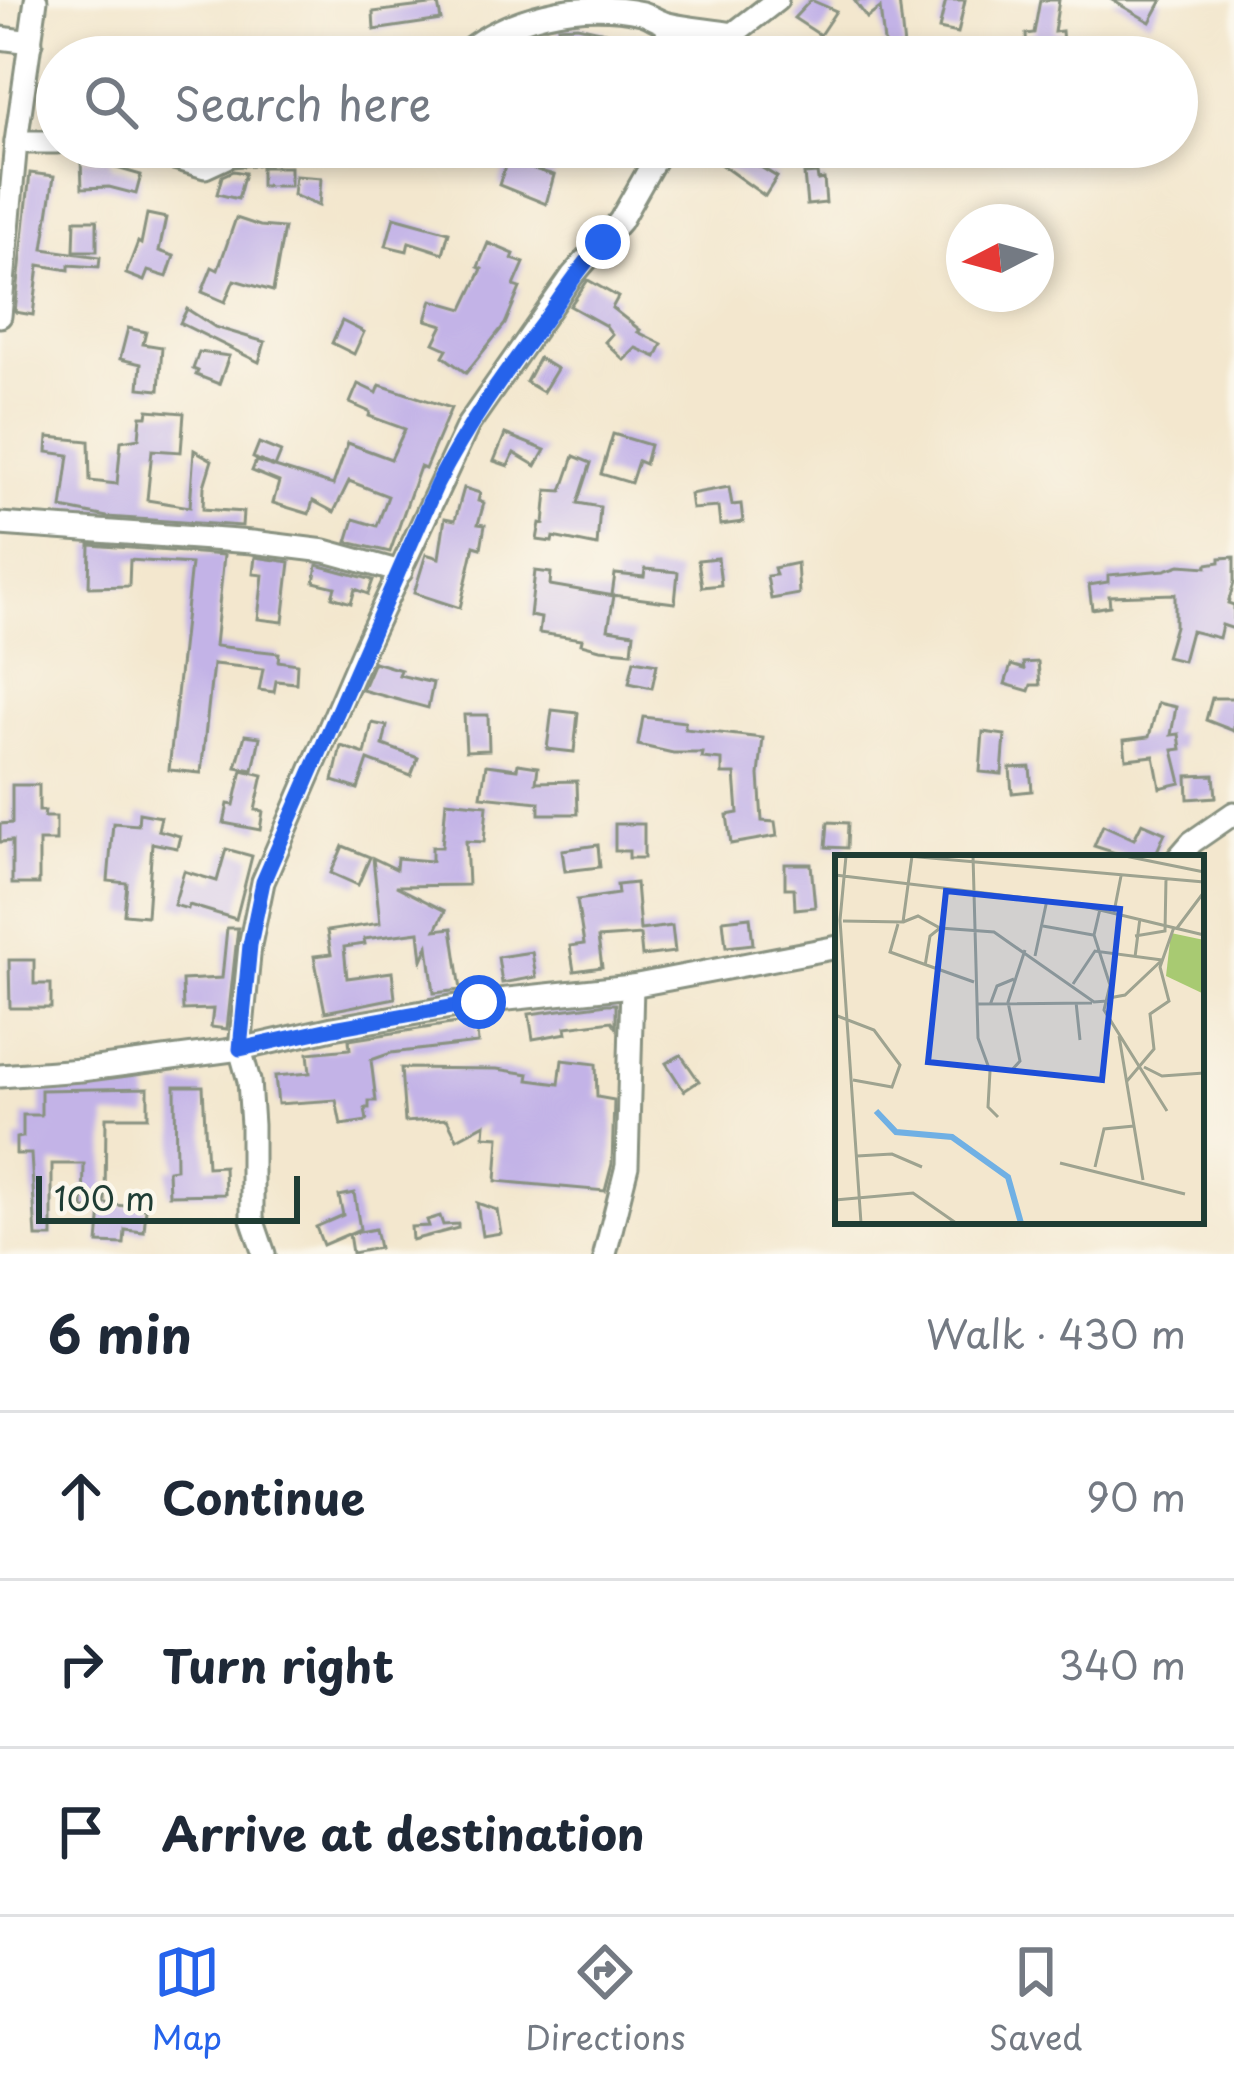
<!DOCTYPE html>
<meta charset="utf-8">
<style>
:root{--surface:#fff;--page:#f2f2f3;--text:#1f2937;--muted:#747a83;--line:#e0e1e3;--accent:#2563eb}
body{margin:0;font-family:"Playpen Sans",sans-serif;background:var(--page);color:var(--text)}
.compass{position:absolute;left:946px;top:204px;width:108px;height:108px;border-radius:50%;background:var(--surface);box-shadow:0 6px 18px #0003;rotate:264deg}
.scale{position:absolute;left:36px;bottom:30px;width:264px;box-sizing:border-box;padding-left:12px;border:6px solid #1f3d34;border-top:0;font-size:33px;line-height:42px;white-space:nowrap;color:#1f3d34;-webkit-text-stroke:9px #fbf7ec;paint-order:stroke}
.stop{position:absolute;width:36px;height:36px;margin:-27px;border:9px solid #2563eb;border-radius:50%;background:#fff}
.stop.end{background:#2563eb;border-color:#fff;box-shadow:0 3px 12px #0008}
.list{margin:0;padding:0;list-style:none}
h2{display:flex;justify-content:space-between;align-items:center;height:156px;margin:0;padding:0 48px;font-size:51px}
h2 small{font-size:39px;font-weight:400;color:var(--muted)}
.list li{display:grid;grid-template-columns:78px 1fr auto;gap:36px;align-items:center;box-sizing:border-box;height:168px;padding:0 48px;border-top:3px solid var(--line)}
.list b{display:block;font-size:45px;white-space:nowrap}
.list em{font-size:39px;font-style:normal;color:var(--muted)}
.icon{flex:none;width:66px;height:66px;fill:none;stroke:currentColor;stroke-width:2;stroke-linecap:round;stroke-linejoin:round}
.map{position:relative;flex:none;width:1234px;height:1254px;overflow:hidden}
.search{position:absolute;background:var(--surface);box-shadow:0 6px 18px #0003;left:36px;right:36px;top:36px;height:132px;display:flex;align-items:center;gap:30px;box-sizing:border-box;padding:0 42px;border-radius:66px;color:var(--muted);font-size:45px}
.sheet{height:660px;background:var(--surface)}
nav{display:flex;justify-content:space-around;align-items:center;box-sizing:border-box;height:168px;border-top:3px solid var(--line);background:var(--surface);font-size:33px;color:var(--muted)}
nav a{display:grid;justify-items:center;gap:6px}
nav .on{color:var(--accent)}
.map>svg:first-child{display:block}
.building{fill:#c3b3e7}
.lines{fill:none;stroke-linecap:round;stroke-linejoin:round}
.minor-casing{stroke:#899281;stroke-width:27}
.minor{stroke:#fff;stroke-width:21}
.route{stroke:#2563eb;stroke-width:15}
.inset-river{fill:none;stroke:#70b0e4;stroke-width:6}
.inset-road{fill:none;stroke:#9ea390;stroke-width:3}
.view{fill:#1d4ed8;fill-opacity:0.15;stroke:#1d4ed8;stroke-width:6}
.inset-edge{fill:none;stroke:#1f3d34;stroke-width:6}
</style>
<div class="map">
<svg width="1234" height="1254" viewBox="0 0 1234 1254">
<rect width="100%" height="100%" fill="#fbf7ec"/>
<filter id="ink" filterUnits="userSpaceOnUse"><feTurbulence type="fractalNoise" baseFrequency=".00833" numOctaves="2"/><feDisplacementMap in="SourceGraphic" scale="24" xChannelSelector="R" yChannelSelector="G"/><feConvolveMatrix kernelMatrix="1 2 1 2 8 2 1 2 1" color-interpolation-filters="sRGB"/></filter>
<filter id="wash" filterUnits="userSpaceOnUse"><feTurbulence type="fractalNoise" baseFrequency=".004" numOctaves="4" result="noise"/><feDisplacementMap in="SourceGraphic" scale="48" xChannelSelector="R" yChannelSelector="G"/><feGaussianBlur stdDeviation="2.7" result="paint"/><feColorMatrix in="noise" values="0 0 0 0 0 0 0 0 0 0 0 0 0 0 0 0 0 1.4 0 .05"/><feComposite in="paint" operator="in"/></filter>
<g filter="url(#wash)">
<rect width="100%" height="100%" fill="#f3e7ce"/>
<g id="blocks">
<g class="building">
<path d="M811,0L836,11L820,35L794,18Z"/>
<path d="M854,0H899L905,57H894L884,42L880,8L867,18Z"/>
<path d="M946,0H965L958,33L939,29Z"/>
<path d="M1040,0H1059L1054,32L1062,31L1064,57H1033V50L1027,51L1026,34L1034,33Z"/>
<path d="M1112,0H1162L1150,22Z"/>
<path d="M438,4L441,20L374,30L373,12Z"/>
<path d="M577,26L605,32L604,47L559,50L558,27Z"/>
<path d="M715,147H764L754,163L777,177L765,196L709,156Z"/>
<path d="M110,158V166L141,175L136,194L109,187L82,188L81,159Z"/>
<path d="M507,161L554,175L546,204L499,185Z"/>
<rect x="261" y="167" width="29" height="19"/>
<path d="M233,171L245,173L238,199L217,194L222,176Z"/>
<path d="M30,173L54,176L43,249L100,257L99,267L69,265V270L39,265L33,315L15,312Z"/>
<path d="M817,173L818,180L824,179L826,203L807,205L804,174Z"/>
<path d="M295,176L321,178L319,206L293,195Z"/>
<path d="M147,214L166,218L159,251L174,256L167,277L148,271L144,281L126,274L138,242L141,244Z"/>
<path d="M394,217L449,232L443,253L409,242L407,251L386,246Z"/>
<path d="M236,218L260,226L284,228L273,291L234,280L225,302L202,292L212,267L218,270Z"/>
<path d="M75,220H97V251H74Z"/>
<path d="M488,243L514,254L512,259L524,263L514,286L520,288L505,324L466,373L443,356L447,349L434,343L443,325L426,320L432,300L463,309L482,269L478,267Z"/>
<path d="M588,280L618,297L612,308L640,330L638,332L662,344L656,357L636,348L624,360L605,342L612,334L606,326L570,306Z"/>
<path d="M187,309L215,327L265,342L259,362L180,323Z"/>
<path d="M342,321L364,332L354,354L332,343Z"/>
<path d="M128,328L146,332L143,344L162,347L159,390L139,388L141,364L120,359Z"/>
<path d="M199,352L229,356L219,384L196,375L198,371L193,369Z"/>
<path d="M539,358L557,369L543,392L526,382Z"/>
<path d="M358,384L377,393L380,385L451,408L425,469L420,467L390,552L347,542L354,519L377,526L388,496L349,481L334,512L313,501L309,514L273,503L279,482L252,471L256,461L275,467L253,458L259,443L281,452L275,467L333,485L348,443L391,459L405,429L369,416L370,412L350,403Z"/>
<path d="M148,410L184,413L181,452L152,450L147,500L190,507L194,450L212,460L204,486L203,509L243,512L242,526L107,517L62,508L69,455L47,452L48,437L89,441L90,481L117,484L121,441L139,438L141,416H147Z"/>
<path d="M505,434L545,450L536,466L514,453L508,466L494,461Z"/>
<path d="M613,434L650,445L645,464L638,461L631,483L601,474Z"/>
<path d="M574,456L591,463L578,503L600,507L597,546L553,537L552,542L537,540L540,523L544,524L547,490L562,491Z"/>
<path d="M729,487L732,505L741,504L743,522L720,525L718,507L692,509L690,494Z"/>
<path d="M464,488L480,493L478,501L484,503L478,524L485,525L481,548L474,546L460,608L414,593L426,554L439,558L445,518L455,520Z"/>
<path d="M90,545L224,555L215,646L279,653L278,661L297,664L296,683L276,681L274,692L259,690L263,669L213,664L201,773L169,770L191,564L130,560L129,586L89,587Z"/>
<path d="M255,557L290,562L283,622L258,619L263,575L253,574Z"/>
<path d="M1234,557V583L1228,603L1234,605V629L1222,625L1219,638L1191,631L1183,661L1166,657L1175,626V594L1109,596L1110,606L1092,609L1089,585L1108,582V575L1165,570L1180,565L1207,567V564L1220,562V558Z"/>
<path d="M718,558L721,585L702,587L698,560Z"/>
<path d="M797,563L799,594L771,599L767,576L776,575L774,568Z"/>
<path d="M317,565L373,580L368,594L355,589L351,603L332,597L335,587L314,582Z"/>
<path d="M645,569L678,572L675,603L612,595L615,574L644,577Z"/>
<path d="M535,571L551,573L550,585L614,596L608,629L634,633L632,652L600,649L581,644L582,639L539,633L541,618L530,616Z"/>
<path d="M634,660L657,664L652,688L629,683Z"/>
<path d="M374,662L401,670L399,675L433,683L428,708L362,690Z"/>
<path d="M1038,662L1040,685H1031L1029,691L1005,684L1011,665L1024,669L1023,663Z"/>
<path d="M1212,698H1234V731L1206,720Z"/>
<path d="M1158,703L1176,707L1171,735L1179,734L1181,749L1173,750L1181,783L1160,788L1154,756L1126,759L1124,740L1149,737Z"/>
<path d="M552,710L578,713L574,752L547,749Z"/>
<path d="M464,715H488L489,750L466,751Z"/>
<path d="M643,717L685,722V729L763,738L759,775L762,821L775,822L777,836L731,844L727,815L738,813L735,774H722V760L702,758L703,753H673L638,745Z"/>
<path d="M372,723L387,726L383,745L418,758L411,776L368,760L358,789L333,781L341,746L365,754Z"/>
<path d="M983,732L1005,735L1002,774L980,772Z"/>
<path d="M245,735L260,737L253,770L236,767Z"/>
<path d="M518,764L538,767L536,782L577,781L578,814H539V802L481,796L486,765L517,769Z"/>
<path d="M1030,767L1032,791L1012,793L1010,768Z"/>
<path d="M242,770L263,775L255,810L263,811L260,830L224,823L228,804L234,805Z"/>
<path d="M1214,775L1216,797L1188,799L1187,776Z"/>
<path d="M12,785H39V811H45L44,817H56V841H39V884H12V841L0,842V824L12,823Z"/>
<path d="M446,801L487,805L484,842L466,841L468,885L396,886L445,911L436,930L452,928L461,990L434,993L428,946L422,960L419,932L364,939L365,944L344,947L347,978L392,972L395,998L325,1012L314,956L331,954L327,931L380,923L373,858L396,869L397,858L432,861V847H442Z"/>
<path d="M139,813L161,817L158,830L180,836L177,848L152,843L147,916L124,914L127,883L108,881L113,823L138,825Z"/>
<path d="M828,822L848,823L847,848L826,847Z"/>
<path d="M1142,823L1165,833L1154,858H1131L1094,846L1103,825L1134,839Z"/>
<path d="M615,824H644V858H629V851H615Z"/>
<path d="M598,845L600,867L565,871L562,850Z"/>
<path d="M343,846L370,857L358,885L331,873Z"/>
<path d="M226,849L252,856L236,919L189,905L188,909L174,905L184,871L217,881Z"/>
<path d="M785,864H811L815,907L795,909L794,888H785Z"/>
<path d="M636,883L640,930L672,926L675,952L642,956L640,935L598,938L602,967L574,971L570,946L584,944L577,900L618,894L617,885Z"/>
<path d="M750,917L753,944L726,947L723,920Z"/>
<path d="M227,928H238L227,1029L211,1027L213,1009L183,1010L182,980L222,978Z"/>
<path d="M532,952L536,977L502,983L498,957Z"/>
<path d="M9,960H34V984H51V1008H10Z"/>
<path d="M607,1004H616V1027L612,1021L566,1027L567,1033L533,1039L529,1014Z"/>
<path d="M476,1020L478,1043L391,1053L371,1060L376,1101H369V1108H365L367,1121L341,1125L336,1100L278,1104L275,1076L310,1073L308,1053L350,1049L349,1040Z"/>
<path d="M681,1055L699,1081L684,1091L666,1063Z"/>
<path d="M562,1060L596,1064L597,1097L614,1100L612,1164L605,1191L496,1181L499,1137L484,1136L485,1124L457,1139L447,1119L405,1122L401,1068L497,1069L529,1074L528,1080L559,1084Z"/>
<path d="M175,1086H203L207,1167L224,1166L225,1194L169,1195L168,1170L176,1169Z"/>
<path d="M148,1088V1117H106L105,1204L146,1208L144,1232L125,1230L124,1244L98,1243L101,1209H83L84,1164H52V1237H36L31,1154H16V1138L23,1137V1115H41V1090Z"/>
<path d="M354,1193L360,1229L323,1245L316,1227L343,1215L339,1196Z"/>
<path d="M477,1203L497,1210L501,1233L482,1236Z"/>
<path d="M440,1216L443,1225L458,1224V1228L412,1240L411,1227L429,1226L427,1220Z"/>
<path d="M375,1229L379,1248L352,1253L349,1234Z"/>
</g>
</g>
</g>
<g filter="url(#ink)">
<use href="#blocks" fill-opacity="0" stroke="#899281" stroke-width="3"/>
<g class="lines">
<g class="minor-casing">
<g id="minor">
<path d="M666,24L672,57"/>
<path d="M0,38L31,42"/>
<path d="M459,57C507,15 580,0 642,13C651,16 659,22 668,24C689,29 712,30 733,34L777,0"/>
<path d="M16,142H57"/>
<path d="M137,147L205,167L231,155L319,147"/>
<path d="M0,316L16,142L36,0"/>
<path d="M0,524L252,542L325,551L401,572"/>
<path d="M1178,858L1192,842L1234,813"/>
<path d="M0,1076L81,1070L240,1049L333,1028L479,1002L632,986L838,947"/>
<path d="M264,1254L252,1219V1125L249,1081L240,1049L250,945L263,882L365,646L468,425L572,276L620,221L662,147"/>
<path d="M605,1254L627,1166L632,986"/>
</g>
</g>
<use href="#minor" class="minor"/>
</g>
</g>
<g class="lines" filter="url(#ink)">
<path class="route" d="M479,1002L334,1028L240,1049L250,945L263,882L437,484C467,426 502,377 541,325C562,296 579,268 603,242"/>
</g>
<g transform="translate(835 855)">
<rect width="369" height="369" fill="#f3e7ce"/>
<path d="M336,78L369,85V139L331,121Z" fill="#a8ca72"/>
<path class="inset-river" d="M41,256L61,277L117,282L173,322L186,368"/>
<path class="inset-road" d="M11,1L5,65L26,368M73,1L369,27M138,1L143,183L155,216L153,252L163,262M290,1L369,17M0,20L240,49L369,80M265,54L259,80L275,130L269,155L332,256M279,57L286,21M8,66L68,67L77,1M68,67L83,61L105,73L159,77L259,147L272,146M63,69L55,97L139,127M208,71L258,80M342,73L369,37M300,81L330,76L331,24M200,101L212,45M300,102L305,63M90,111L95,81L105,73M238,129L260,96L327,105M274,143L290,140L326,106M241,147L245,185M141,149L257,148M155,150L162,131L179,124M0,160L39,175L65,210L57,232L18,225M284,181L308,325M309,212L327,221L369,218M175,217L185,206L173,147L190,95M292,226L319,194L315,159L334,146L325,112L339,72M22,301L57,299L87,312M225,308L350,339M260,312L269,274L299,271M0,345L78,338L121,368"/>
<path class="view" d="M111,36L285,54L267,225L93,207Z"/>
<rect width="369" height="369" class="inset-edge"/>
</g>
</svg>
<svg class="compass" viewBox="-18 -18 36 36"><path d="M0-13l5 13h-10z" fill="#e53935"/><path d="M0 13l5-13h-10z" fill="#747a83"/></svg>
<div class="scale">100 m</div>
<div class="stop" style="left:479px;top:1002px"></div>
<div class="stop end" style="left:603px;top:242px"></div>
<div class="search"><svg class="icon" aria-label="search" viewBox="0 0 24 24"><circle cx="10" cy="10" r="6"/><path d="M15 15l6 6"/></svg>Search here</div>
</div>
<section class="sheet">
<h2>6 min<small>Walk · 430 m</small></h2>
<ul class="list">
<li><svg class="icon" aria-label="ahead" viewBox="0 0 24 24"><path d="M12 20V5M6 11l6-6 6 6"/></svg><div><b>Continue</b></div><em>90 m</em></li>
<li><svg class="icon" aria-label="right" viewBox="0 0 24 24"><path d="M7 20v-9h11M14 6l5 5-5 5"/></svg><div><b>Turn right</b></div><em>340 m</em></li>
<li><svg class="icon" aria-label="arrive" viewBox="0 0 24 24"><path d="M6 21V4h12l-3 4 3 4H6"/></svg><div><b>Arrive at destination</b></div></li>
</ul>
</section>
<nav>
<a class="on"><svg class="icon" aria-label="map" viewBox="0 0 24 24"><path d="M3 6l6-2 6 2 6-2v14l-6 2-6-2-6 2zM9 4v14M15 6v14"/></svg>Map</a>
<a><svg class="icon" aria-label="directions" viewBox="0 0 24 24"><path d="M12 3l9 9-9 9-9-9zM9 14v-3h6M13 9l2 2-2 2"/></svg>Directions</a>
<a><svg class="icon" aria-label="saved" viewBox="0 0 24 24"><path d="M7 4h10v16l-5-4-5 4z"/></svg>Saved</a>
</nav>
